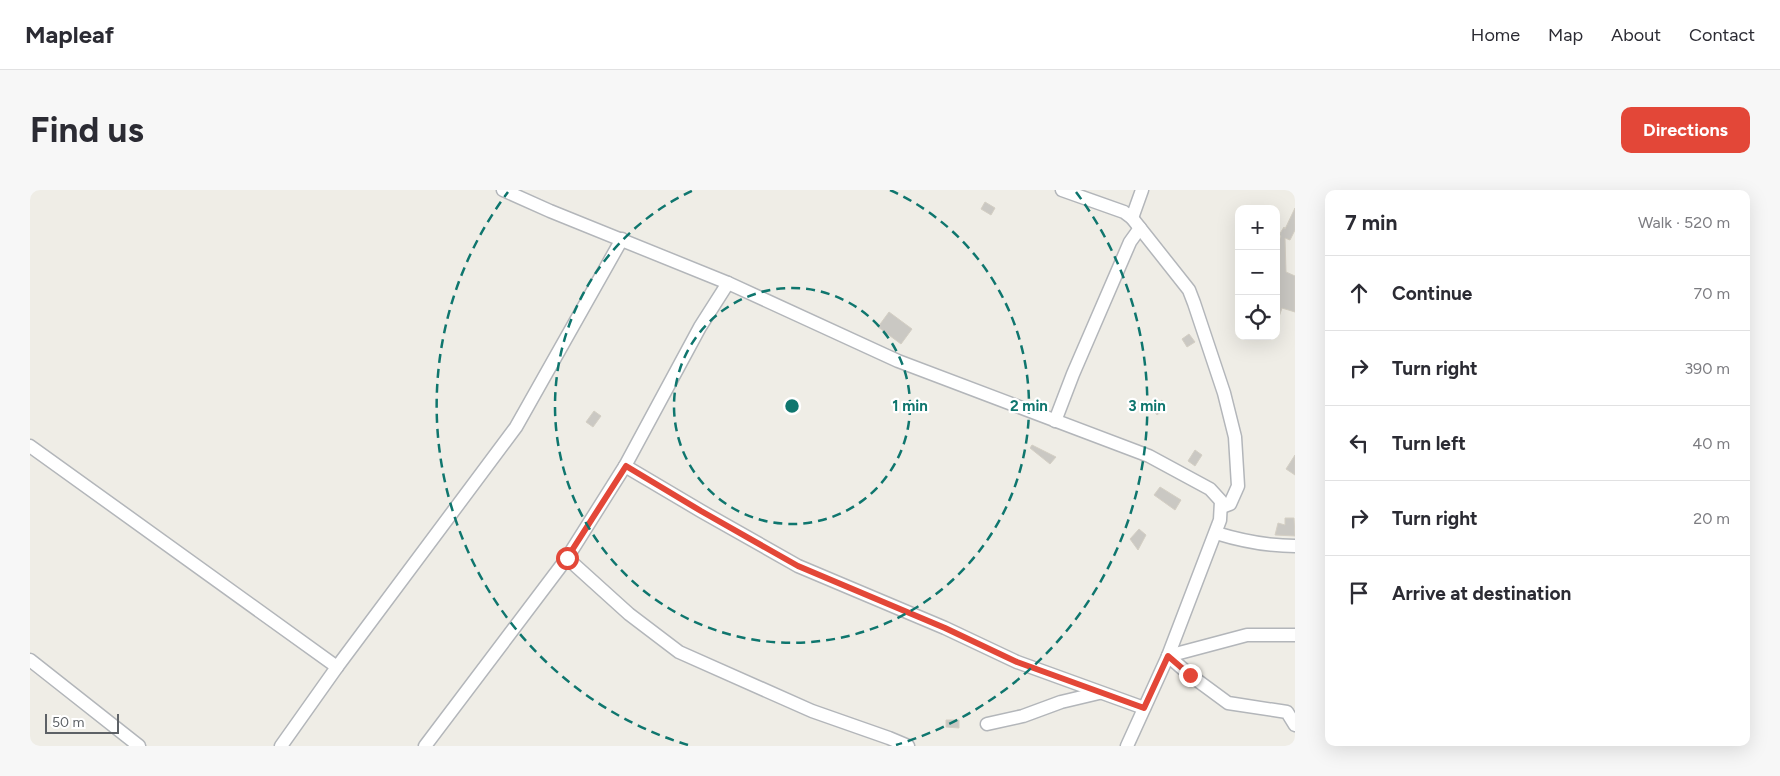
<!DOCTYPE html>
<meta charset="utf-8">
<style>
:root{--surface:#fff;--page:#f7f7f7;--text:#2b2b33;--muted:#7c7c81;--line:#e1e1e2;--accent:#e34738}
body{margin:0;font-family:Figtree,sans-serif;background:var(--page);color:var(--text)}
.controls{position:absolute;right:15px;top:15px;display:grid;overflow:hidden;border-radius:10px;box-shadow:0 5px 20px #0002}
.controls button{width:45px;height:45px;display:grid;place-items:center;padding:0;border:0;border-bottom:1px solid var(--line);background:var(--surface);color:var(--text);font:25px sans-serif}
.scale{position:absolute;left:15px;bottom:12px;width:74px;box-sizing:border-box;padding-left:5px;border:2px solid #5d6166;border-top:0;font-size:14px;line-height:18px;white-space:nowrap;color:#5d6166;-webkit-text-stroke:4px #fff;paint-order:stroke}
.stop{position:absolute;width:15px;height:15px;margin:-11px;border:4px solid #e34738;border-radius:50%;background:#fff}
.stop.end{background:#e34738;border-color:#fff;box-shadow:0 1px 5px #0008}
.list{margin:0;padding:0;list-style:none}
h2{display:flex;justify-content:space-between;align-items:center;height:65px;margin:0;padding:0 20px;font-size:21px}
h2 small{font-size:16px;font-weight:400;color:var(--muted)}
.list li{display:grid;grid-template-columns:32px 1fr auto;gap:15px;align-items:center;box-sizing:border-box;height:75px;padding:0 20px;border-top:1px solid var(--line)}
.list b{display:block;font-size:19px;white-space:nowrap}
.list em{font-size:16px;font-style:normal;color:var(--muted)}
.icon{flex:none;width:28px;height:28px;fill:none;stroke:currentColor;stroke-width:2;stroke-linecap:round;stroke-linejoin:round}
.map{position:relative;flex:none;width:1265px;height:556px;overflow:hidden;border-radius:10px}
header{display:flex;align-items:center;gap:30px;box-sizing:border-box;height:70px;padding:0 25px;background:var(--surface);border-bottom:1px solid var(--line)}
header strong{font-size:24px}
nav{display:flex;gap:28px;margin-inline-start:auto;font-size:18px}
.intro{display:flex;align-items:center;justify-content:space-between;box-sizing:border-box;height:120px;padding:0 30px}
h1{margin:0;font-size:35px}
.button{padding:12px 22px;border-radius:10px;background:var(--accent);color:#fff;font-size:18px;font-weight:700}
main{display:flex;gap:30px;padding:0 30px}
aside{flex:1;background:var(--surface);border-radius:10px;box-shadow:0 5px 20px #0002}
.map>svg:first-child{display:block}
.building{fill:#cac8c3;stroke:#d4cfc4}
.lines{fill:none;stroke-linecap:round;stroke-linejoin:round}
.minor-casing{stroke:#b3b6ba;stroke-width:15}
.minor{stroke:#fff;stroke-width:12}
.route{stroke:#e34738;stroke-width:6}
.ring{fill:none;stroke:#0f766e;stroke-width:2.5;stroke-dasharray:9 6}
.centre{fill:#0f766e;stroke:#fff;stroke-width:2.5}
.ring-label{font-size:15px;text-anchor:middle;font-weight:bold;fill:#0f766e;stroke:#fff;stroke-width:4.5;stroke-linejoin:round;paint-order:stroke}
</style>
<header>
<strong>Mapleaf</strong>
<nav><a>Home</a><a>Map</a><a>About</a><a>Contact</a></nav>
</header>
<div class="intro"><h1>Find us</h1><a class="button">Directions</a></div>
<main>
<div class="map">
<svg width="1265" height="556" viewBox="0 0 1265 556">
<rect width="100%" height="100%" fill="#efede6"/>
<g class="building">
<path d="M955,12L965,18L961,25L951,19Z"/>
<path d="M1265,18V40L1260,50L1255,48L1256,82L1265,86V122L1252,118L1247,133L1246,58L1251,46L1249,45L1254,37L1255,39Z"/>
<path d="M859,122L882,139L871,154L848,137Z"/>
<path d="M1159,144L1165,152L1157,157L1152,149Z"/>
<path d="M1132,210L1137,217L1127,225L1122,219Z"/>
<path d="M564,221L571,226L563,237L556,232Z"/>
<path d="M1002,255L1026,267L1020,274L1000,258Z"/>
<path d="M1165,260L1172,265L1165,276L1158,271Z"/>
<path d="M1265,265V285L1256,279Z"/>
<path d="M1130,297L1151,310L1145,320L1124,305Z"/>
<path d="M1255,328H1264L1265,346L1245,345L1248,333L1255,335Z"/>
<path d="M1109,339L1116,345L1108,360L1100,349Z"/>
<path d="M916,530H929V538L916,537Z"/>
</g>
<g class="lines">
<g class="minor-casing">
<g id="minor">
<path d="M473,0L520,21L698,93L868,171L1119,266L1180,299L1191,311L1190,330L1138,466L1097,556"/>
<path d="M1032,0L1094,22L1102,28L1159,100L1164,113L1194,203L1205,247L1208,296L1200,314L1192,317"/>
<path d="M1102,28L1112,0"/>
<path d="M1025,231L1043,184L1100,52L1110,38"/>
<path d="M0,256L307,477"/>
<path d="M595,276L671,321L768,376L915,438L987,472L1114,518"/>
<path d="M1186,343C1212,351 1237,356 1265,356"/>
<path d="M537,368L599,424L649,462L782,521L859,548L878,556"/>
<path d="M1138,466L1160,485L1198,513L1257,522L1265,535"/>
<path d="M1138,466L1217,445H1265"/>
<path d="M0,470L109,556"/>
<path d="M957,534L993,526L1031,512L1069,503"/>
<path d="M251,556L307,477L486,237L592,49"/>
<path d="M395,556L537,368L595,276L670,137L698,93"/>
</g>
</g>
<use href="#minor" class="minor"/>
</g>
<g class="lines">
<path class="route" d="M537,368L596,276L671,321L768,376L915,438L987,472L1114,518L1138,466L1160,485"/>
</g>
<g class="ring">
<circle cx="762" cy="216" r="118"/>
<path d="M860 0A237 237 0 1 1 664 0"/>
<path d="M658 555A355 355 0 0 1 478 2M1046 2A355 355 0 0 1 866 555"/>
</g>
<circle cx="762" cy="216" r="8" class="centre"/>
<g class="ring-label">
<text x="880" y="221">1 min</text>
<text x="999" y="221">2 min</text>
<text x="1117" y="221">3 min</text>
</g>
</svg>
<div class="controls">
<button>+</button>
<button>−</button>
<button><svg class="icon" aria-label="locate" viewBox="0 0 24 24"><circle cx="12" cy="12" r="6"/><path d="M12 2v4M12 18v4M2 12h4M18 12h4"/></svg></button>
</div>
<div class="scale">50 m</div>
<div class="stop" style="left:537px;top:368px"></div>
<div class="stop end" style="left:1160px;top:485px"></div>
</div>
<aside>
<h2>7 min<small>Walk · 520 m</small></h2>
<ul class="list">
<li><svg class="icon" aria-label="ahead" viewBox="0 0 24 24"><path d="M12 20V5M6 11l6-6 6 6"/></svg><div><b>Continue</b></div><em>70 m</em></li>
<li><svg class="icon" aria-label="right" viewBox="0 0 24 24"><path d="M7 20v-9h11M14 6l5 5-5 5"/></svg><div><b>Turn right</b></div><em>390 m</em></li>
<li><svg class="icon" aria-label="left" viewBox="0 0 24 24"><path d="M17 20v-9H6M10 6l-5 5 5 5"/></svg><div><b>Turn left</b></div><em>40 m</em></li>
<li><svg class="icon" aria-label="right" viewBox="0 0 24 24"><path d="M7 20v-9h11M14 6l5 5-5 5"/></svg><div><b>Turn right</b></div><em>20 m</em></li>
<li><svg class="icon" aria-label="arrive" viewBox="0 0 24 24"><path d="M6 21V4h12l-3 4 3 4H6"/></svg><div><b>Arrive at destination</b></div></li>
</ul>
</aside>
</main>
